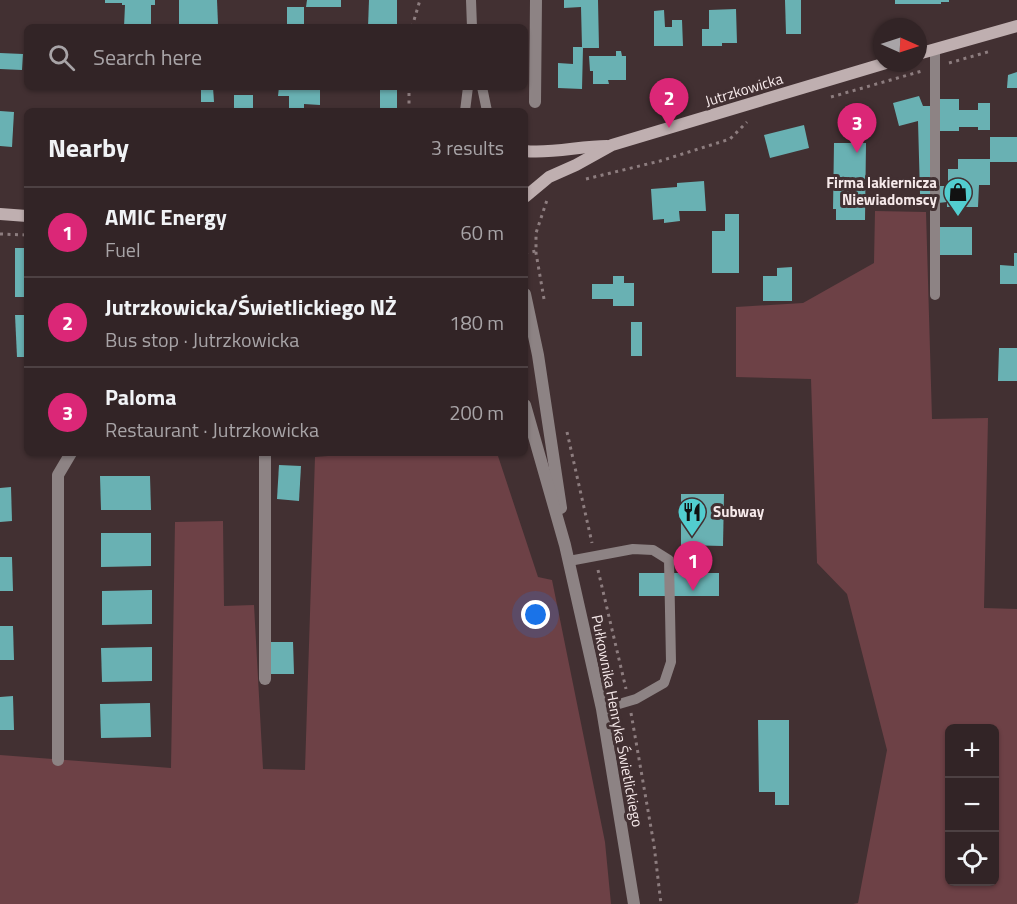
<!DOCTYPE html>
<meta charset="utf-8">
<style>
:root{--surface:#322426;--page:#3d3032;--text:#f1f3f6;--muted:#a8a4a7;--line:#4d4143;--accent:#db2777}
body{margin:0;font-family:"Titillium Web",sans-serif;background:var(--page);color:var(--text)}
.controls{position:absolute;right:18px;bottom:18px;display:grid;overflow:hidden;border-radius:9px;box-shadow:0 2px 4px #0004}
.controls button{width:54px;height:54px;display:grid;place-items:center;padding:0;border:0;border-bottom:2px solid var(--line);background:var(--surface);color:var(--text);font:30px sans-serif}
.compass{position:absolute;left:873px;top:18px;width:54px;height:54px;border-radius:50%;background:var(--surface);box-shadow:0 2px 4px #0004;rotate:93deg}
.you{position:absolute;left:536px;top:615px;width:21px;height:21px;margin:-15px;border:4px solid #fff;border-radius:50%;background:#1a73e8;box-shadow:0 0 0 9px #1a73e833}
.badge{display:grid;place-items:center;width:39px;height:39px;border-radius:50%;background:var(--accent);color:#fff;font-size:20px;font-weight:700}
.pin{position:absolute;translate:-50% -50px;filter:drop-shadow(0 2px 3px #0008)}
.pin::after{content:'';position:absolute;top:32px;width:21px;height:18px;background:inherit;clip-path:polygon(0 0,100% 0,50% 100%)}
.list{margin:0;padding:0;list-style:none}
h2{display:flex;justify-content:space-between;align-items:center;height:78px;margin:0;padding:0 24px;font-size:26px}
h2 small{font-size:20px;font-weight:400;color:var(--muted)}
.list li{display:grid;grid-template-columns:39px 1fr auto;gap:18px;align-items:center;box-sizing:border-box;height:90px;padding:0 24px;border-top:2px solid var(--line)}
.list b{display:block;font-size:22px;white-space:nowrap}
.list p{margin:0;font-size:20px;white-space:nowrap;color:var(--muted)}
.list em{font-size:20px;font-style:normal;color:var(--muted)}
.icon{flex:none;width:33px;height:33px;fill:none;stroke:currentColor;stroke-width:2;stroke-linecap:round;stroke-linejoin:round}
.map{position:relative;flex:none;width:1017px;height:904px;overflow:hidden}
.search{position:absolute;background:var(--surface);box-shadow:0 2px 4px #0004;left:24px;top:24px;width:504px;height:66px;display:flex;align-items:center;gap:15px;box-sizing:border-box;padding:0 21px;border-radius:9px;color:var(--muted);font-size:22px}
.panel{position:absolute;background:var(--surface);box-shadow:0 2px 4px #0004;left:24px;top:108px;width:504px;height:348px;border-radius:9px}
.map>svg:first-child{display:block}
.green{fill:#6d4146;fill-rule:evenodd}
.building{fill:#69b1b3}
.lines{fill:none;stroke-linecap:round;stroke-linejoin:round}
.path{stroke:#8d7d7f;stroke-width:3;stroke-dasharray:3 4.5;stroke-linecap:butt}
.service{stroke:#8d8384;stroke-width:10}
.minor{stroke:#8d8384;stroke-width:12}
.tertiary{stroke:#8d8384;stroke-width:12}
.secondary{stroke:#bfafb0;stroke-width:12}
.labels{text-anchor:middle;stroke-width:6;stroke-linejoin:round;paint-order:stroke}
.street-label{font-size:15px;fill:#f6e9ea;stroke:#423032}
.poi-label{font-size:15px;font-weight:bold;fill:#f6e9ea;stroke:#423032;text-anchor:end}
</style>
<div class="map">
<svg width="1017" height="904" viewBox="0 0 1017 904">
<rect width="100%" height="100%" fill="#423032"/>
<g class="green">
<path d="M875,211L926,212L932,419L988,418L984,608L1017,609V904H853L858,903L887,750L847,594L817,563L811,379L736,377V307L803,303L874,263ZM950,728H994V882H950Z"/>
<path d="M366,453H497L538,577L552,580L605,842L611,904H0V755L171,768L175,522L223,521L224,606L254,605L263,769L305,770L315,457Z"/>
</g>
<g class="building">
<path d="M105,0H155V5H151V27H124L125,5H122V3H105Z"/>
<path d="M179,0H217L218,24L179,25Z"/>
<path d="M307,0H341V7H306Z"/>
<path d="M369,0H397V27H368Z"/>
<path d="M564,0H598L599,48H583L582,89L558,88V63L573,64V47H582L581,7L564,8Z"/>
<path d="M785,0H801V34H786Z"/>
<path d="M895,0H949V2H941V4H895Z"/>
<path d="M287,7H304V27H289V25H287Z"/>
<path d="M736,9L737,43H722V46H702V29H709V10Z"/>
<path d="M664,10L665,27H672V20H682L683,46H654V11Z"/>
<path d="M616,51H621L622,56H626V80H608L609,84H593V71H590L589,56H616Z"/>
<path d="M0,53L23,54L22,70L0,69Z"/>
<path d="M1017,72V88H1007L1008,75Z"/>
<path d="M201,87H213L214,102H201Z"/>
<path d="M279,87H320V105L304,104V111H289V96H278Z"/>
<rect x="380" y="87" width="17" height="24"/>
<rect x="234" y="95" width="19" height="16"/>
<path d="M919,96L923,106H930V194H920L918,121L899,126L893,103Z"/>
<path d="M939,99H959V110H978V103H990V130H978V127H959V131H939Z"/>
<path d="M0,111L14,112L12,147L0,146Z"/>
<path d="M804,125L809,148L770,158L764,135Z"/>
<path d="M990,137H1017V162H990V185H979L978,207H947V202L938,203V186H948V169H958V159H990Z"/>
<path d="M834,143H866L865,220H836V209H833Z"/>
<path d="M704,181L706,211H679L680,221L664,223V219L653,220L651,189L677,187V183Z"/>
<path d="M725,214H739V273H712V231H725Z"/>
<rect x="938" y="227" width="34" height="28"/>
<rect x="15" y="248" width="12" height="49"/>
<path d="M1014,253H1017V284H1000V265L1014,266Z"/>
<path d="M792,267V301H763V276H777V268Z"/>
<path d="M613,276H624V283H634V306H613V299H592V284H613Z"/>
<path d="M15,315H27V357H17Z"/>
<rect x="631" y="322" width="11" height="34"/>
<path d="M999,348H1017V381H998Z"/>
<path d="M279,465L301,466L299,501L277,499Z"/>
<path d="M100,476H150L151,510H101Z"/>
<path d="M11,487L12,521L0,522V488Z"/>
<path d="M681,494H724L723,546L681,545Z"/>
<path d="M101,533H151V566L101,567Z"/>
<path d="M0,557H12L13,591H0Z"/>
<rect x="639" y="573" width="80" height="23"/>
<path d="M152,590V624L102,625V591Z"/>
<path d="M0,626H13L14,660H0Z"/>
<path d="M271,642H293L294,674H271Z"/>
<path d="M152,647V681L102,682L101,648Z"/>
<path d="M13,696L14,730H0V697Z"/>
<path d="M150,703L151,737L101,738L100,704Z"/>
<path d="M758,720H789V805H775V792H759Z"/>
</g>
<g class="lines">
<g class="path">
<path d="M412,27L420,0"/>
<path d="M949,63L991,51"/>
<path d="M831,97L922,71"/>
<path d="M409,111V87"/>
<path d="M586,179L660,161L730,139L747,122"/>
<path d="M0,234L27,235"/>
<path d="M525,253L536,251"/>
<path d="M544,299L536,253V233L547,200"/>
<path d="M567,432L592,543"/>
<path d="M598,570L626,689"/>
<path d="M631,713L654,845L661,904"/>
</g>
<g class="service">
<path d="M471,0L472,27"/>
<path d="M935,49V295"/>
<path d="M482,87L487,111"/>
<path d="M465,111L468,87"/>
<path d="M569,561L633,549L653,550L669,560L671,662L664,683L636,699L602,709"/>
</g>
<g class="minor">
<path d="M535,102L536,0"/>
<path d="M265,679V453"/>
<path d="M58,760V475L71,453"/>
</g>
<g class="tertiary">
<path d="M525,294L538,355L561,508"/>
<path d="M525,405L565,545L602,709L634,904"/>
</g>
<g class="secondary">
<path d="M918,54L1017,26"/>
<path d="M525,151C552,154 580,146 607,146"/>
<path d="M525,197L549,177L576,165L612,145L886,63"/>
<path d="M0,214L27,216"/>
</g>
</g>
<defs>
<g id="shop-pin" transform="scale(1.5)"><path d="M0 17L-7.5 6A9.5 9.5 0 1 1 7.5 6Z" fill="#52cdcf" stroke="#423032"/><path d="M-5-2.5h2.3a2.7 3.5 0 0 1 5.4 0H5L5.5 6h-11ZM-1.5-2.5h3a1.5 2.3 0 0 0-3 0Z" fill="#111"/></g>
<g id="restaurant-pin" transform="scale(1.5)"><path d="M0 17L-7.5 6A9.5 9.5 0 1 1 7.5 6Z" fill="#52cdcf" stroke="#423032"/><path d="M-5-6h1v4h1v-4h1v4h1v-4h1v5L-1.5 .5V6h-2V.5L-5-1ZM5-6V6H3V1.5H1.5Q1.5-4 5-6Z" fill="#111"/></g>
</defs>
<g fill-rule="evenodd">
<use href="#shop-pin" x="958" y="192"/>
<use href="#restaurant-pin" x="692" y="512"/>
</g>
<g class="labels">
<g class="street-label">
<text transform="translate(744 90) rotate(-17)" y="5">Jutrzkowicka</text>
<text transform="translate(617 721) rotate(79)" y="5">Pułkownika Henryka Świetlickiego</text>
</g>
<g class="poi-label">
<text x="937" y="188">Firma lakiernicza<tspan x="937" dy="17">Niewiadomscy</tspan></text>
<text x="713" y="517" text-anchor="start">Subway</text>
</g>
</g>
</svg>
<div class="controls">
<button>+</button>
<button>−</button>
<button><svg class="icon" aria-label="locate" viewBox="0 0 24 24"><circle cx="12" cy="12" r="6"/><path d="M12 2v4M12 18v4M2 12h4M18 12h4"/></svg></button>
</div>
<svg class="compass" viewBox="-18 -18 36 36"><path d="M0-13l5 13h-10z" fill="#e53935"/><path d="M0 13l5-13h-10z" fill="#a8a4a7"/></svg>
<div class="you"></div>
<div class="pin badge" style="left:693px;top:591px">1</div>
<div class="pin badge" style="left:669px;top:128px">2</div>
<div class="pin badge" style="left:857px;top:153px">3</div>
<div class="search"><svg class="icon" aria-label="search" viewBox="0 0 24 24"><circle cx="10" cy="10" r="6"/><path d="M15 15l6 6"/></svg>Search here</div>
<section class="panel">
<h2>Nearby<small>3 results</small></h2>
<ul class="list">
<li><span class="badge">1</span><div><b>AMIC Energy</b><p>Fuel</p></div><em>60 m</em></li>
<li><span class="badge">2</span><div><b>Jutrzkowicka/Świetlickiego NŻ</b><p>Bus stop · Jutrzkowicka</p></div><em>180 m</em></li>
<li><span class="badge">3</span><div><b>Paloma</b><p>Restaurant · Jutrzkowicka</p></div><em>200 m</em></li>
</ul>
</section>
</div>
